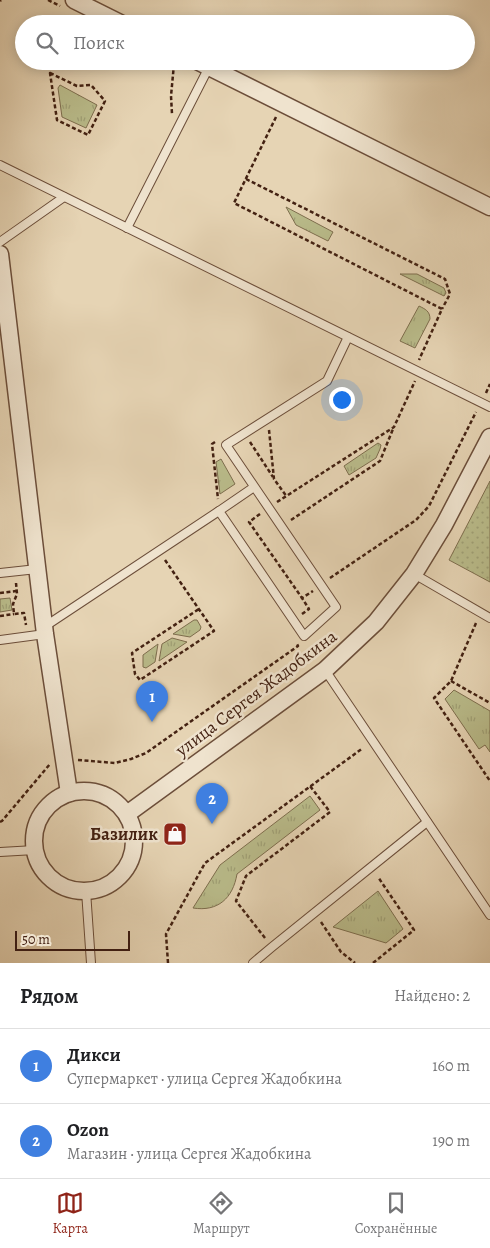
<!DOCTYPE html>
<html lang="ru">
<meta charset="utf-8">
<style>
:root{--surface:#fff;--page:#f2f2f2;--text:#202124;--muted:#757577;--line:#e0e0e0;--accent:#8f2418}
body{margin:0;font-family:Alegreya,serif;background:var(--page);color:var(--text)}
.scale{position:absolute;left:15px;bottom:12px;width:115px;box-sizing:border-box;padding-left:5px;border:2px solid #432112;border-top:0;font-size:14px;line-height:18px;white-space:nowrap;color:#432112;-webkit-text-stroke:4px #efe3ce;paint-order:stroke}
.you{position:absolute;left:341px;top:399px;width:18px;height:18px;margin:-12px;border:4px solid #fff;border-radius:50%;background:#1a73e8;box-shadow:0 0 0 8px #1a73e833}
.badge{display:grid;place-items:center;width:32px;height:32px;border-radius:50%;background:var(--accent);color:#fff;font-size:16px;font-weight:700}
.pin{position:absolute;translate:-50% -41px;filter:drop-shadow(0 1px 2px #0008)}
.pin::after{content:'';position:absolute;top:26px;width:18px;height:15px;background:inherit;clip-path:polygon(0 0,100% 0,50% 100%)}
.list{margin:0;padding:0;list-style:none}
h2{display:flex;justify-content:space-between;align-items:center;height:65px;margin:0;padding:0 20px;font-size:21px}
h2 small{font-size:16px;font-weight:400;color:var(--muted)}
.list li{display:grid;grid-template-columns:32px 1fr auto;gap:15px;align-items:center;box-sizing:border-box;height:75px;padding:0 20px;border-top:1px solid var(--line)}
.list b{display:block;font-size:19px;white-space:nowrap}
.list p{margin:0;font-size:16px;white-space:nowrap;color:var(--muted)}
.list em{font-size:16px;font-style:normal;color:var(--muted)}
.icon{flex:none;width:28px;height:28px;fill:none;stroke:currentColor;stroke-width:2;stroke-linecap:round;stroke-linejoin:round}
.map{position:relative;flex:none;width:490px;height:963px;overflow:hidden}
.search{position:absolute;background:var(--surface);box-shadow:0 2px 12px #0003;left:15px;right:15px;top:15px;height:55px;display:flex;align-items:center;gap:12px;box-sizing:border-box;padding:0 18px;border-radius:28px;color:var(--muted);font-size:19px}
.sheet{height:215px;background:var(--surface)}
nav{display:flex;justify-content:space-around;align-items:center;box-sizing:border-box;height:70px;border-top:1px solid var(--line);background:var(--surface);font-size:14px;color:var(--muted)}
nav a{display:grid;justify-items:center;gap:2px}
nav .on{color:var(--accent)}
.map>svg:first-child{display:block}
.grass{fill:url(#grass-dots);stroke:#7e6e4e}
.park{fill:url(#park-tufts);stroke:#7e6e4e}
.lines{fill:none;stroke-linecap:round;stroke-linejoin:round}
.lane-casing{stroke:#6c4e3a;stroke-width:10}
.street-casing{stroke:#6c4e3a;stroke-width:19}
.path{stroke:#432112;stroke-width:2.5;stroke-dasharray:4 2.5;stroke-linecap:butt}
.lane{stroke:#efe3ce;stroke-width:8}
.street{stroke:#efe3ce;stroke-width:16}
.labels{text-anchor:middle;stroke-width:5;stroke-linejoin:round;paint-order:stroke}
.street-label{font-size:18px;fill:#432112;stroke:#efe3ce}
.poi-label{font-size:18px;font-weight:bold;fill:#432112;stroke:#efe3ce;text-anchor:end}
</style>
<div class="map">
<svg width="490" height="963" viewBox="0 0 490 963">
<defs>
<pattern id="grass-dots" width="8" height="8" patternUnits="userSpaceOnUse" patternTransform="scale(1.25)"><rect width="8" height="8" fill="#b9bb8a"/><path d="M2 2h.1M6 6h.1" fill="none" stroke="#a0a076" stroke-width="1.8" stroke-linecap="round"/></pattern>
<pattern id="park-tufts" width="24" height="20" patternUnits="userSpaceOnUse" patternTransform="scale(1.25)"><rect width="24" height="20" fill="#b9bb8a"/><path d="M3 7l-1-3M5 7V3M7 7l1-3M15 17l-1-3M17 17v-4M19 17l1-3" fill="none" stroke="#a0a076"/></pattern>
</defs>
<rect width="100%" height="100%" fill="#e6d4b4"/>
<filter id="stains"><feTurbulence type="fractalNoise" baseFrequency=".004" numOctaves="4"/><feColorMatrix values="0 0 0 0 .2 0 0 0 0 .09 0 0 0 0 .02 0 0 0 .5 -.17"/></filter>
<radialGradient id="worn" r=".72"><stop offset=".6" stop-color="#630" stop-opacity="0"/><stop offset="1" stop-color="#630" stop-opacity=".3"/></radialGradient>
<path class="grass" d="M490,481V582L449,560Z"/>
<g class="park">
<path d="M60,85L97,105L86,128L62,117L58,88Z"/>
<path d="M286,207L333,232L328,241L296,225Z"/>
<path d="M400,274H417L444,288L446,293L444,296Z"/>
<path d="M419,306C425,309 430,311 430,319L415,348L400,341Z"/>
<path d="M378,443L381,445L380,449L376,458L349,475L344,466Z"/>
<path d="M221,459L235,484L220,494L216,462Z"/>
<path d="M10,598L12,610L0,612V599Z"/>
<path d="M194,620H197L201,627L200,630L190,637L173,634Z"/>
<path d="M172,638L187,642L159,661L162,644Z"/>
<path d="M158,644L155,662L146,668L143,667V655Z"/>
<path d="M454,690L490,711V752L485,745L479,749L445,699Z"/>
<path d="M310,796L320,810L237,874C233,898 218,912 193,908L220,865Z"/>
<path d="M378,891L403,929L386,943L333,927Z"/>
</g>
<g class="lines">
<g class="lane-casing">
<g id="lane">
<path d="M0,165L490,407"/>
<path d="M127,228L209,67"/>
<path d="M0,242L64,197"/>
<path d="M254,487L219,511L304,636L336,607L260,495L226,445L327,381L348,337"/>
<path d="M0,573L37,569"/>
<path d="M414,574L490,618"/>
<path d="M44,627L219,511"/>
<path d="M0,640L45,634"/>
<path d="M325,670L490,915"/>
<path d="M0,852L35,850"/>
<path d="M86,891L91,963"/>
<path d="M253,963L272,947L427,822"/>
</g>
</g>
<g class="street-casing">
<g id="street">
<path d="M74,0L122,24"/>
<path d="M197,61L490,207"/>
<path d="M0,254L45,634L69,793"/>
<circle cx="84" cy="841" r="50"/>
<path d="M127,814L325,670L376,622L414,574L444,525L490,437"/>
</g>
</g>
<g class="path">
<path d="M48,0L60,6"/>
<path d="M0,1L1,0"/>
<path d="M168,61L174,64L171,96L172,114"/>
<path d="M50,73L77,86L91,85L105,101L88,135L57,120Z"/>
<path d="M276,117L234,203L442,309L419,360"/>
<path d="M246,179L445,279L450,294L442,309"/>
<path d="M486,393L490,384"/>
<path d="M269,430L274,479L287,497"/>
<path d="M215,442L212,444L218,499"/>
<path d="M250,442L273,477"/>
<path d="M277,502L394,427L415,381"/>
<path d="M260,514L249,522L302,598"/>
<path d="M291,520L380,461L393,429"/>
<path d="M165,560L214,631L140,680L135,674L132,653L199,609"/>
<path d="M330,578L416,520L429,506L476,412"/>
<path d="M16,583L17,594L13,604L14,614L24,613L26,625"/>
<path d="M0,593L16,591"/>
<path d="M302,614L309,609L302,598L313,591"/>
<path d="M0,616L14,614"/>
<path d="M476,623L451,681L434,698L490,781"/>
<path d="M451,681L490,703"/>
<path d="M78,760L115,763L131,759L146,753L298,646L297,644"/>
<path d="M0,822L2,821L50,764"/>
<path d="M321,922L341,952L355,963"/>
<path d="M265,938L236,901L246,876L330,812L310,786"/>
<path d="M168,963L166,934L205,863L363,748"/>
<path d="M373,963L414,930L378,877"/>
</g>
<use href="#lane" class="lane"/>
<use href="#street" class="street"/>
</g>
<defs>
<g id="shop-square" transform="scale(1.25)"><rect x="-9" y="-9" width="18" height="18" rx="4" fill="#8f2418" stroke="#efe3ce"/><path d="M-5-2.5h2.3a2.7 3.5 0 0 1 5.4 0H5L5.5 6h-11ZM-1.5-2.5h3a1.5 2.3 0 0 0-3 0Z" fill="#fff"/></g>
</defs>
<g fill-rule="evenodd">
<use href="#shop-square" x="175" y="834"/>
</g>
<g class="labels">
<g class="street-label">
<text transform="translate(256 693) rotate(-37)" y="6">улица Сергея Жадобкина</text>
</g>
<g class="poi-label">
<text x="158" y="840">Базилик</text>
</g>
</g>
<rect width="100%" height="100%" filter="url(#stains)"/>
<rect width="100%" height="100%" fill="url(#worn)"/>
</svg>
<div class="scale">50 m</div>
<div class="you"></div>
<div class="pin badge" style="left:152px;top:722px;background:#3f7fe0">1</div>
<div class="pin badge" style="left:212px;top:824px;background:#3f7fe0">2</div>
<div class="search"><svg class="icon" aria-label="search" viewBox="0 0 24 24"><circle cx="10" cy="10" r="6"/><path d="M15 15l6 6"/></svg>Поиск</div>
</div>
<section class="sheet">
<h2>Рядом<small>Найдено: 2</small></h2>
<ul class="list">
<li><span class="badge" style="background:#3f7fe0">1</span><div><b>Дикси</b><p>Супермаркет · улица Сергея Жадобкина</p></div><em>160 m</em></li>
<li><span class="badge" style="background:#3f7fe0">2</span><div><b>Ozon</b><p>Магазин · улица Сергея Жадобкина</p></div><em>190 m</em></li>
</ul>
</section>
<nav>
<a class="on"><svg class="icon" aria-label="map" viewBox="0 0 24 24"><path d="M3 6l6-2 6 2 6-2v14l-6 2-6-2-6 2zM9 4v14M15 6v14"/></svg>Карта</a>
<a><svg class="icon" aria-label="directions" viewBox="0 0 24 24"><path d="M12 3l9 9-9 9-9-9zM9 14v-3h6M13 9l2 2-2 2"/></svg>Маршрут</a>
<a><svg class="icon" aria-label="saved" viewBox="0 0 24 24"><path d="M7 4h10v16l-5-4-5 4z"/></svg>Сохранённые</a>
</nav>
